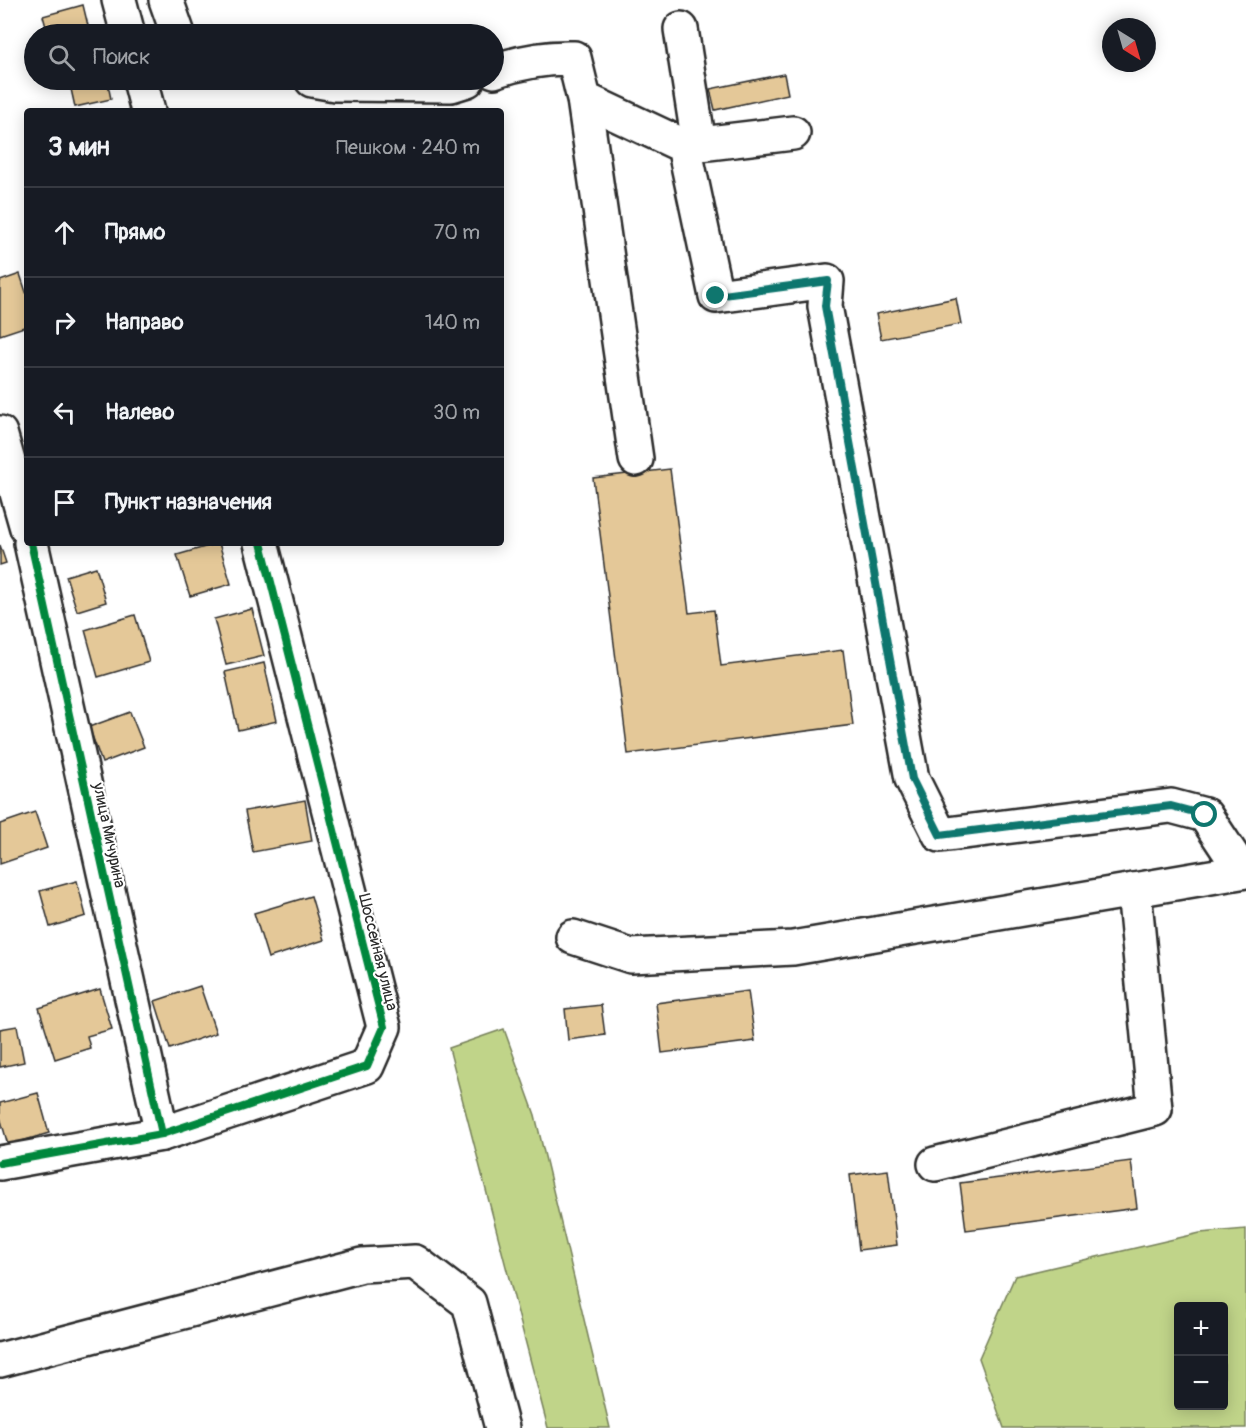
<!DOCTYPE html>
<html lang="ru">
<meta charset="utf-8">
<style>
:root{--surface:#171b24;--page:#20242c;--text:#f1f3f6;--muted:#9ea1a6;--line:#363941}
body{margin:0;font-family:Pangolin,sans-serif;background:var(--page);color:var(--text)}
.controls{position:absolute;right:18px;bottom:18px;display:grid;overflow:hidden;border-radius:6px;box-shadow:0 3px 15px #0003}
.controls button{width:54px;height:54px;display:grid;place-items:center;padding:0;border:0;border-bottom:2px solid var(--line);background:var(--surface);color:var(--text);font:30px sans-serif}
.compass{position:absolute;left:1102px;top:18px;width:54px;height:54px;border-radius:50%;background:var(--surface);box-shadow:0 3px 15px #0003;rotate:143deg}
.stop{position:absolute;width:18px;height:18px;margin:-14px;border:4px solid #0f766e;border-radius:50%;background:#fff}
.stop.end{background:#0f766e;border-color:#fff;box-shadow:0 2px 6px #0008}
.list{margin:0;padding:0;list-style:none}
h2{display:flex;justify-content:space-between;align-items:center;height:78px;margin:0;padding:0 24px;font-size:26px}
h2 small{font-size:20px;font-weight:400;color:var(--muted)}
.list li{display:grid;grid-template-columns:39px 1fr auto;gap:18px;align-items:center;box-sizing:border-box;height:90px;padding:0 24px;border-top:2px solid var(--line)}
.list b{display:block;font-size:22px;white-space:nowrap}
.list em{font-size:20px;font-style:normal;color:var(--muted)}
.icon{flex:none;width:33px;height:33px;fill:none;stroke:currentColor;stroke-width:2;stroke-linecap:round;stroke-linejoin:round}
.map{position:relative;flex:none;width:1246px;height:1428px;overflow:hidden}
.search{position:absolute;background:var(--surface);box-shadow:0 3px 15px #0003;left:24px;top:24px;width:480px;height:66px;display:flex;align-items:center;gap:15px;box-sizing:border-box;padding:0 21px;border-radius:33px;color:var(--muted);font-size:22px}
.panel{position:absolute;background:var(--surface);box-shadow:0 3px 15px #0003;left:24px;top:108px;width:480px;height:438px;border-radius:6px}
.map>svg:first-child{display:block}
.green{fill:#c0d489;stroke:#76805a;stroke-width:1.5;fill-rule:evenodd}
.building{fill:#e4c898;stroke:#2b2b2b;stroke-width:1.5}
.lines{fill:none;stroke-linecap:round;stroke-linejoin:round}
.minor-casing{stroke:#2b2b2b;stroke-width:38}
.minor{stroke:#fff;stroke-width:33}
.cycleway-casing{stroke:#fff;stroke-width:11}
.cycleway{stroke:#00873e;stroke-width:8}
.route{stroke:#0f766e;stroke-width:8}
.labels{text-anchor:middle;stroke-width:4.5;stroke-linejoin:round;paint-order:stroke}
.street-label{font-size:16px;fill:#2b2b2b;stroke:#fff}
</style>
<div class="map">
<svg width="1246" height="1428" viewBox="0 0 1246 1428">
<rect width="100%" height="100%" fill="#fff"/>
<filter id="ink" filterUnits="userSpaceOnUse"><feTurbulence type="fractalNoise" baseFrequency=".0167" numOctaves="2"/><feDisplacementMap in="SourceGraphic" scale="12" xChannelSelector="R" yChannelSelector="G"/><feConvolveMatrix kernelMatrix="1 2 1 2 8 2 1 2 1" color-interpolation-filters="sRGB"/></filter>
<g filter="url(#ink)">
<g class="green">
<path d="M504,1029L535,1115L610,1428H548L449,1048Z"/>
<path d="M1246,1229V1428H1004L979,1358L1015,1276L1200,1233ZM1178,1306H1224V1406H1178Z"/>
</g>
<g class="building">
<path d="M83,5L90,34H48L43,16Z"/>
<path d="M784,74L788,94L715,110L710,89Z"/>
<path d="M69,80H107L111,99L75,107Z"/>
<path d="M20,274L27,295V326L0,335V281Z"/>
<path d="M956,298L961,324L881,339L876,314Z"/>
<path d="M670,469L689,613L714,610L721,666L843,650L853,725L628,754L593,478Z"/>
<path d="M219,543L231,584L190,596L177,555Z"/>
<path d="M0,545L6,563L0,565Z"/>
<path d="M96,567L106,602L77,611L66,576Z"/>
<path d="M252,609L264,656L226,665L214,619Z"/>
<path d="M135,615L149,662L98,677L85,630Z"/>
<path d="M264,663L277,721L238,730L225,672Z"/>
<path d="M130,712L144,747L102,763L89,727Z"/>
<path d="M305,800L312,841L253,852L245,811Z"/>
<path d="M35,812L47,848L0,864V824Z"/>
<path d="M77,881L86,916L50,927L40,891Z"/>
<path d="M311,896L324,940L268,958L254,913Z"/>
<path d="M200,986L216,1033L170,1049L155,1001Z"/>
<path d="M100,989L112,1029L87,1036L90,1048L55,1059L39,1008Z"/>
<path d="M748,991L755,1041L662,1053L656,1003Z"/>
<path d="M601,1005L605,1035L568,1040L565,1009Z"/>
<path d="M17,1026L24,1062L0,1067V1029Z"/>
<path d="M38,1093L49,1133L8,1145L0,1117V1103Z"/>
<path d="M1131,1161L1137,1208L966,1230L960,1183Z"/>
<path d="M888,1170L897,1245L859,1250L850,1175Z"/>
</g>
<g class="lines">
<g class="minor-casing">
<g id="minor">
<path d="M119,0L128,34"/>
<path d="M166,0L178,34"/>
<path d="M681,29L699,144"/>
<path d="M494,71C520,62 546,57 574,58L584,99L684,146L716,296L827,281L825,306L912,779L940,835L1171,806L1205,815L1242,871"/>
<path d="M140,80L148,111"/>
<path d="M312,80L335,84L451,85L467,80"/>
<path d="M584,99L636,459"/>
<path d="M684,146L793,133"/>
<path d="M0,433L27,528"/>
<path d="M31,543L162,1134"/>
<path d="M573,937L631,956L793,948L1246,871"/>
<path d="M0,1163L162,1134L367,1066L384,1027L261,543"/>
<path d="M935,1164L1155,1109L1134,890"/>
<path d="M0,1360L362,1265L415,1262L469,1303L502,1428"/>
</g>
</g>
<use href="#minor" class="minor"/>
<g class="cycleway-casing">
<g id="cycleway">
<path d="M31,543L162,1134"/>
<path d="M0,1163L162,1134L367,1066L384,1027L261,543"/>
</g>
</g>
<use href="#cycleway" class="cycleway"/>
</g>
</g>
<g class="lines" filter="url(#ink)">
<path class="route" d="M716,296L828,281L825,306L912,779L940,835L1171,806L1205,815"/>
</g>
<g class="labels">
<g class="street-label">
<text transform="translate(110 835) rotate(78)" y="6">улица Мичурина</text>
<text transform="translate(379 952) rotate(76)" y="6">Шоссейная улица</text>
</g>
</g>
</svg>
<div class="controls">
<button>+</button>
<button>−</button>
</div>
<svg class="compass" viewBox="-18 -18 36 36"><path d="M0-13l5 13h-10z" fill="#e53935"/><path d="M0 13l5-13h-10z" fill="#9ea1a6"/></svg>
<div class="stop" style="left:1205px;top:815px"></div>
<div class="stop end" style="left:716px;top:296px"></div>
<div class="search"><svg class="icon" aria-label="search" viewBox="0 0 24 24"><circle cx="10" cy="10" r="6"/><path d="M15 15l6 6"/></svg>Поиск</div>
<section class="panel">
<h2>3 мин<small>Пешком · 240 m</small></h2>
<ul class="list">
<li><svg class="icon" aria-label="ahead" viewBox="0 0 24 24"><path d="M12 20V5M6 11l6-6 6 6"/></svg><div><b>Прямо</b></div><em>70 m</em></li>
<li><svg class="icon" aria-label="right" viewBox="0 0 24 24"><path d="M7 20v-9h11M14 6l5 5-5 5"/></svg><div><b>Направо</b></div><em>140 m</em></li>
<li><svg class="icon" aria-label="left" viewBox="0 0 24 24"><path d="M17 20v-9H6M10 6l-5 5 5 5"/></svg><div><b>Налево</b></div><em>30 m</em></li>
<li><svg class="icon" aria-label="arrive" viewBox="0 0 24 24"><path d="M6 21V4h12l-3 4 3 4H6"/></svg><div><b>Пункт назначения</b></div></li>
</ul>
</section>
</div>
